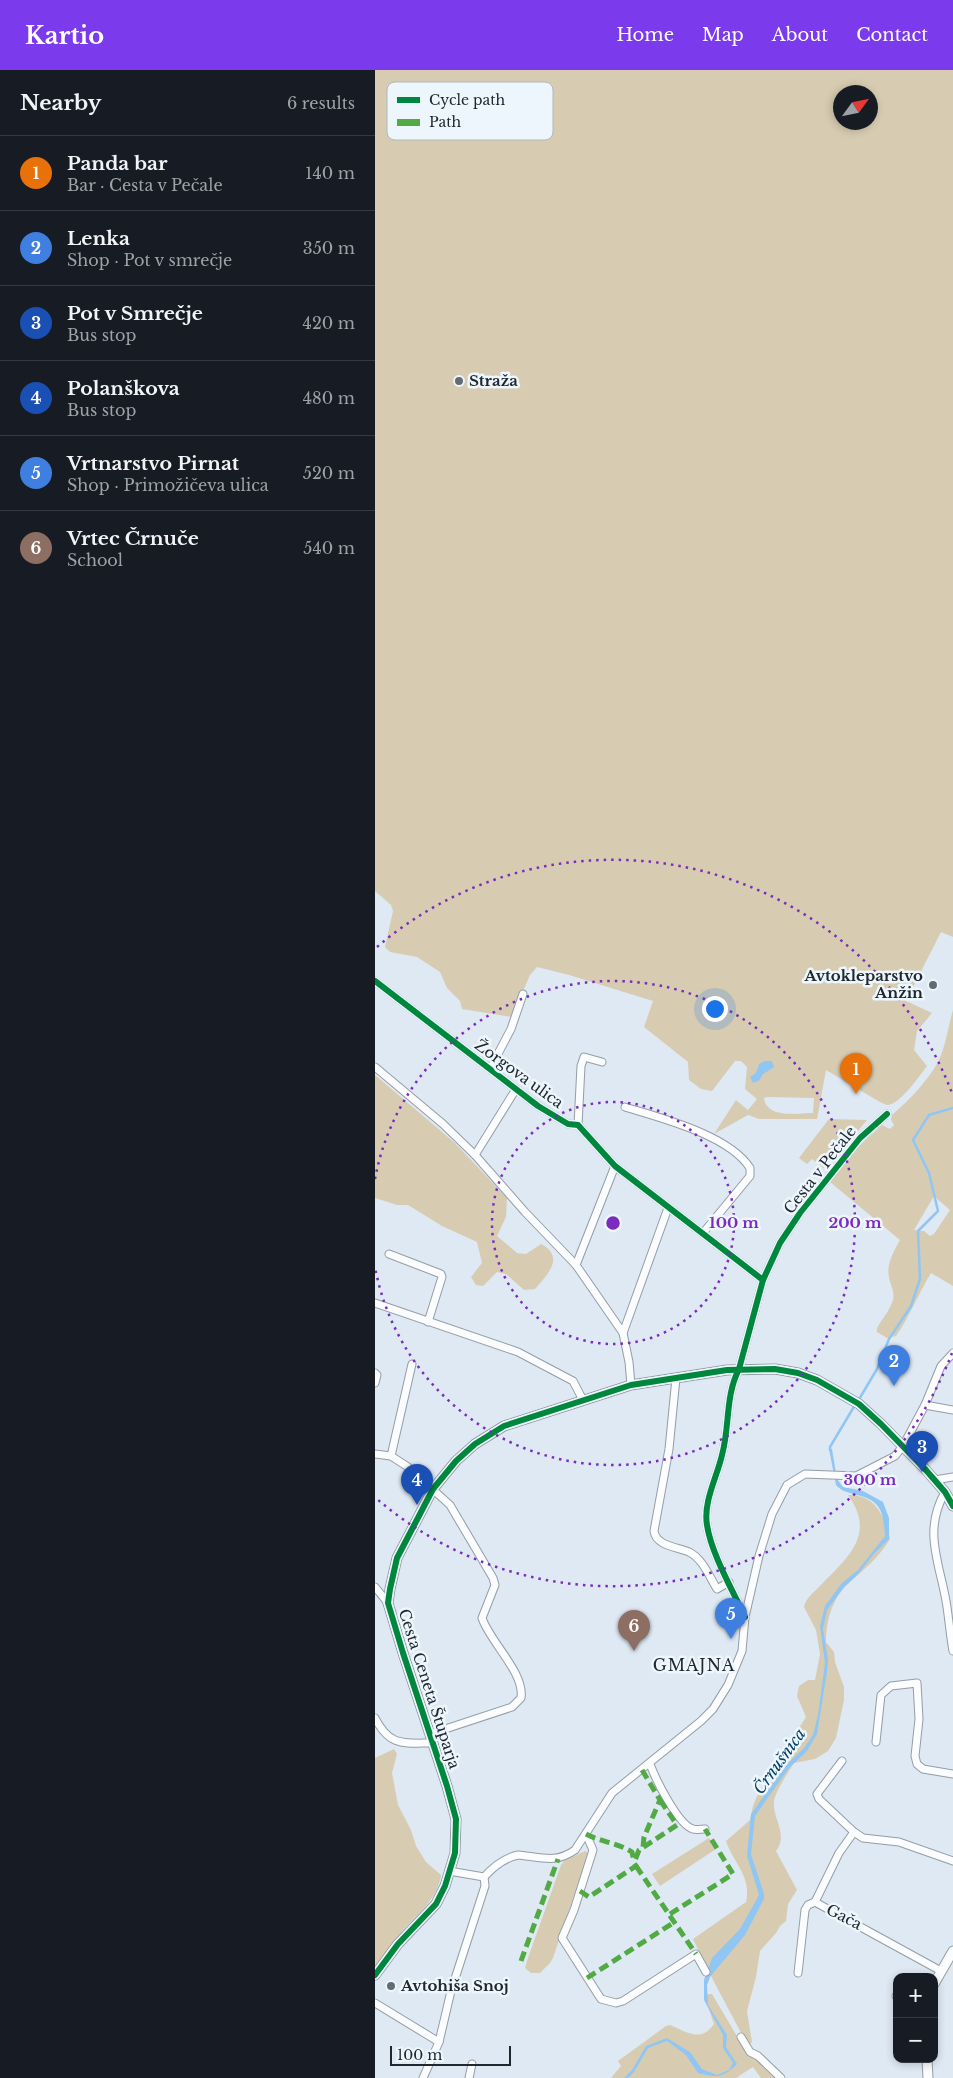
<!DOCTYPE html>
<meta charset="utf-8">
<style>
:root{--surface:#171b24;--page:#242831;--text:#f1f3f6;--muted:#9ea1a6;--line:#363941;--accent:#7c3aed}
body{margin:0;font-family:"Libre Baskerville",serif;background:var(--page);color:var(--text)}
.controls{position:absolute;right:15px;bottom:15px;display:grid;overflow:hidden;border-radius:10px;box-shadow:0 2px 8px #0003}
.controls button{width:45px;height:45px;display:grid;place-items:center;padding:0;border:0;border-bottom:1px solid var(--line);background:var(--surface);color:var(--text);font:25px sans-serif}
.compass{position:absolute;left:458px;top:15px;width:45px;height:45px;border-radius:50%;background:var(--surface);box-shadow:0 2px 8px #0003;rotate:57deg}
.scale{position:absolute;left:15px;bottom:12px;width:121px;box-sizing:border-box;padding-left:5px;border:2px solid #20282e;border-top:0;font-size:14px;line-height:18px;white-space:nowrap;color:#20282e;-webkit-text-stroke:4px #edf6fd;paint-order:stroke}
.you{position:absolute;left:339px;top:938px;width:18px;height:18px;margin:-12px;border:4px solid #fff;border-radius:50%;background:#1a73e8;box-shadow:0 0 0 8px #1a73e833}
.badge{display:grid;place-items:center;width:32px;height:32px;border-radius:50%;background:var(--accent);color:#fff;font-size:16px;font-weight:700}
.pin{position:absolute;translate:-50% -41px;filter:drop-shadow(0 1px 2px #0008)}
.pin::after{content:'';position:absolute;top:26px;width:18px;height:15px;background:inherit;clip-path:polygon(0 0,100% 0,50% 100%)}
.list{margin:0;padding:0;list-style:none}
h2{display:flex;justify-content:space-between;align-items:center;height:65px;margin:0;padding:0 20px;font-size:21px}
h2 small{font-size:16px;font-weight:400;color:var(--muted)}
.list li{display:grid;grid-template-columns:32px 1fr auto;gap:15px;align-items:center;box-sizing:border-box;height:75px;padding:0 20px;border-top:1px solid var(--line)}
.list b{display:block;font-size:19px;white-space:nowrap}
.list p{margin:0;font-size:16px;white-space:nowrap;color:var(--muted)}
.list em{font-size:16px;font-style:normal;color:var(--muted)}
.map{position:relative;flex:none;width:578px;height:2008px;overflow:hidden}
header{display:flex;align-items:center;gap:30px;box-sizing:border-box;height:70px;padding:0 25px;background:var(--accent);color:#fff}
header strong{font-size:24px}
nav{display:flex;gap:28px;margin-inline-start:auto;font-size:18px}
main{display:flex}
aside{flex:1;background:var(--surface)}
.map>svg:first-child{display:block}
.green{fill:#d7ccb2;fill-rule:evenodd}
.water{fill:#90c6f3}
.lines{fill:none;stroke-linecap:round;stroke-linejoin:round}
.stream{stroke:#90c6f3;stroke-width:2.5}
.minor-casing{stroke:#959da5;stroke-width:9}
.tertiary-casing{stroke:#959da5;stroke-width:11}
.minor{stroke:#fafcfd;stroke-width:7}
.tertiary{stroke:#fafcfd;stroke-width:9}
.quiet{stroke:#52aa44;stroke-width:5;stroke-dasharray:10 5;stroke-linecap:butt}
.cycleway-casing{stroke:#edf6fd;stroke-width:9}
.cycleway{stroke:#00873e;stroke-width:6}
.ring{fill:none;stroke:#7b2cbf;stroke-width:2.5;stroke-dasharray:2.5 5}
.poi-dot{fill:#626c73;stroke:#edf6fd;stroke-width:2}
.labels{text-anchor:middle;stroke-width:5;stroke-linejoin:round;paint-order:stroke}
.poi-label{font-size:15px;font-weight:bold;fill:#20282e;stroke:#edf6fd;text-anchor:start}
.street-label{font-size:15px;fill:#20282e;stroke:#edf6fd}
.neighbourhood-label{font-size:16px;letter-spacing:1px;fill:#20282e;stroke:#edf6fd}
.water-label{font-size:16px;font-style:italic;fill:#064066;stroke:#edf6fd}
.key{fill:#edf6fd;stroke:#b0b8bf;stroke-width:1}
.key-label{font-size:14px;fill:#20282e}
.centre{fill:#7b2cbf;stroke:#edf6fd;stroke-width:2.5}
.ring-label{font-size:15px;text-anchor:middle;font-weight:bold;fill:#7b2cbf;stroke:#edf6fd;stroke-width:5;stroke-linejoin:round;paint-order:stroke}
</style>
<header>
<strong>Kartio</strong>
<nav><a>Home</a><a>Map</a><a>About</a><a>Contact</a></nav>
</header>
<main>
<aside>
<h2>Nearby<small>6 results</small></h2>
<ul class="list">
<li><span class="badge" style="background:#e8710a">1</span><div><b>Panda bar</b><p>Bar · Cesta v Pečale</p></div><em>140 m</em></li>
<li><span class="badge" style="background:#3f7fe0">2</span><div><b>Lenka</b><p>Shop · Pot v smrečje</p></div><em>350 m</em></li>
<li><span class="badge" style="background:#1a4fb4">3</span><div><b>Pot v Smrečje</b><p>Bus stop</p></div><em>420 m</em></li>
<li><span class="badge" style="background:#1a4fb4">4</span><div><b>Polanškova</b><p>Bus stop</p></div><em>480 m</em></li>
<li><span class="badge" style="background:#3f7fe0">5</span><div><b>Vrtnarstvo Pirnat</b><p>Shop · Primožičeva ulica</p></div><em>520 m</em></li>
<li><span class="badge" style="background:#8d6e63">6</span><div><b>Vrtec Črnuče</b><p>School</p></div><em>540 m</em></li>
</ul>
</aside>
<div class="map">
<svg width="578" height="2008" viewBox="0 0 578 2008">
<rect width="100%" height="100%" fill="#dee9f4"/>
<g class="green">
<path d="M0,0H578V867L566,862L531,931L557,943L542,961L539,980L552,996C545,1005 525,1035 512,1035C509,1034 507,1033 505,1032L451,1000L442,1049H384L373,1045L339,1064L361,1030L373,1040L382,1029L370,1019L372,997L366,991H360L337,1021L326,1019L314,1010L313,992L269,957L278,931L194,905L162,897L155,905L137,947L87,939L85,931L72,918L65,902L42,887L15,882L10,877L18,841L16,835L0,821ZM466,22H496V52H466ZM392,1027L439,1028L438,1043C422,1043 392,1049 389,1028Z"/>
<path d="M578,940V1216L556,1203C543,1224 535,1246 521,1266L512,1268L502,1262V1258C507,1249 515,1240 518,1230C520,1221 515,1215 514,1207C511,1194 519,1181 525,1170L455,1112L482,1078L507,1055L515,1059L519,1055L516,1050L517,1045C534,1030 552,1012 563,992C571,976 573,957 578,940ZM559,1126L575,1140L559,1164L555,1166L549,1161L539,1160Z"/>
<path d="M0,1005L80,1073L132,1128L131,1147L122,1166L142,1183L151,1184L166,1174C191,1187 172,1205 160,1219L149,1220L131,1204L122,1202L108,1216L101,1215L96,1207L107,1193L102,1172L67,1156L33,1135H22L0,1128Z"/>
<path d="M454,1049L492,1050L451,1100L437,1089L432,1094L424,1088Z"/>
<path d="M473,1425C500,1424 510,1446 515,1469C504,1488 488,1500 472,1515C457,1529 451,1552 451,1572L459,1582L460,1592L469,1617V1630L461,1668L453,1681L440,1689L419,1693C414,1701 400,1722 399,1731C397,1749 414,1764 401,1781L422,1820L413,1834L411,1851L405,1856L401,1863L385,1881L381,1907L372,1941L377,1972L373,1976L338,1910L318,1869L371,1832C377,1806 358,1793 351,1771L375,1750L378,1736L384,1721L390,1714L398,1711L406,1686L431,1647L422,1626L424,1616L433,1610H440L445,1584L441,1560L429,1537C431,1528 438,1523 445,1516C472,1488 502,1465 473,1425Z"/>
<path d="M19,1679L22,1684L17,1703L23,1735L36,1760L41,1776L51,1792L66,1805C63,1828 44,1843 29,1859C19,1871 9,1884 0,1896V1688Z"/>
<path d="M334,1768L341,1779L285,1816L277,1804Z"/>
<path d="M210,1781L213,1783L178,1888L175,1893L165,1903H156L150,1898L153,1888L186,1795L189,1791Z"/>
<path d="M334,1924H337L372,1983L387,1994L399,2008H386L378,1997L361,2008H236L246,1996L243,1991L291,1956L295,1955C312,1962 326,1973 339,1954L330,1928L331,1925Z"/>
</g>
<g class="water">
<path d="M390,991H397L399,997L387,1005L385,1010L378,1013L375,1007L381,1003L384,994Z"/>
<path d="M454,1379H457L462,1409L468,1417L488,1421L508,1432L514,1448V1469L498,1485L484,1503L469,1517L452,1540L448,1559L453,1589L452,1602L442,1664L432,1681L414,1698L380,1746L376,1784L389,1824V1829L370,1865L335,1907L332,1915L333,1935L352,1965L351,1977L362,1994C348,2008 342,2008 323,2003L311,1985L292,1971L273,1978L259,2002L253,2008H249L257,2000L271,1976L292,1968L315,1982L327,1999L342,2005L354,2000L358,1993L348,1978V1965L329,1930V1910L337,1888L365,1859L384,1825L372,1786L376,1744L413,1693L429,1678L438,1665L443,1645L450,1593L445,1556L450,1536L466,1514L483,1500L510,1466C508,1442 507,1431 482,1425C473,1422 467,1422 461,1415Z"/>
</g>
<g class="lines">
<g class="stream">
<path d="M483,1331L502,1299L514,1269L536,1236L545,1209L543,1161L563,1141L554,1103L538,1070L554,1045L578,1038"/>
<path d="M455,1380V1377L480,1335"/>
</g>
<g class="minor-casing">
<g id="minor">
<path d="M0,911L163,1036L193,1054L203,1055L240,1096L388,1210"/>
<path d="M0,997L68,1054L100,1085L150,1142L201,1195L248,1263L254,1292L256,1315"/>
<path d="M115,999L136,959L148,924"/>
<path d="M250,1037C286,1048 354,1065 375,1098V1106L328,1163"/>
<path d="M203,1055L206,996L209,987L227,992"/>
<path d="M100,1085L141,1019"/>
<path d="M14,1184L66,1204L67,1207L53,1252"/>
<path d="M201,1195L240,1096"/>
<path d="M0,1233L143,1282L198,1311L208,1330"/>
<path d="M248,1263L293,1138"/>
<path d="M0,1303L2,1305L0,1313"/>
<path d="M301,1308L294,1379L279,1461C281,1476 302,1477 314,1482C328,1489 334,1506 342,1519L354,1512"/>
<path d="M550,1335L578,1340"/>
<path d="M0,1384L16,1386L33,1397L75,1435L118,1508L120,1515L107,1548C115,1572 150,1603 146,1628L137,1637L55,1664"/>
<path d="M16,1386L37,1294"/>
<path d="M560,1410L578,1407"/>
<path d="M570,1422C548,1461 564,1491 571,1531C574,1548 575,1565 578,1581"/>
<path d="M0,1517L13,1533"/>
<path d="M370,1547C358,1521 336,1483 332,1455C328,1432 342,1407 347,1385C355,1356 350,1326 364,1299L388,1210L405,1173L425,1143L485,1068L512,1044"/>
<path d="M0,1648C15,1677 28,1673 58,1673"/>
<path d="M501,1672L506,1625L516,1616L542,1613L544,1649L540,1686L542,1694L548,1699L578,1704"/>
<path d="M467,1691L442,1724L444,1729L479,1762L488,1768L524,1772L578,1791"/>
<path d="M275,1694C280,1708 303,1755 318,1759C321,1760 326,1759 330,1759"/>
<path d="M211,1764L218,1780L199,1840L187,1868L226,1929L241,1933L248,1931L321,1884L331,1902"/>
<path d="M74,1801L109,1807C118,1797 129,1788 143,1785C166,1787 180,1794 200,1780L237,1723L326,1651L338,1639L353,1615L367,1581L370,1547L384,1486L397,1444L412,1415L430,1404L481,1406L520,1386L528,1376L550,1335L566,1296L578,1283"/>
<path d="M440,1832L464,1783L479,1762"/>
<path d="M423,1903L430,1840L433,1835L440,1832L566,1901"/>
<path d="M521,1926H522"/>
<path d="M0,1933L64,1972"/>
<path d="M366,1967L375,1982L383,1986L406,2008"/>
<path d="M48,2008L64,1972L76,1921L110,1816L109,1807"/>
<path d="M94,2008L97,1994"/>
</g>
</g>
<g class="tertiary-casing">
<g id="tertiary">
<path d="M0,1905L23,1874L61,1834L70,1816L80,1783L81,1749L72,1716L28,1583L13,1533L15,1519L22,1488L58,1419L81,1391L100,1374L129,1356L256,1315L352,1300L400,1299L423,1303L442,1310L484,1334L506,1354L550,1399L570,1422L578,1436"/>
<path d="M559,1914L578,1881"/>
<path d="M552,1989L553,2008"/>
</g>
</g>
<use href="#minor" class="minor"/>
<use href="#tertiary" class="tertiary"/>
<g class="quiet">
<path d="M267,1700L285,1730L269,1767L268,1777"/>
<path d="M211,1764C226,1772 243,1773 257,1782L259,1792"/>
<path d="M261,1796L321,1884"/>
<path d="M205,1821L214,1827L261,1796L259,1793L264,1780L302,1755L285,1730"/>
<path d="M295,1844L358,1804L330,1759"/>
<path d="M146,1891L183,1789"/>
<path d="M212,1908L298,1853"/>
</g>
<g class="cycleway-casing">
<g id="cycleway">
<path d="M0,911L163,1036L193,1054L203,1055L240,1096L388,1210"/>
<path d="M370,1547C358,1521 336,1483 332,1455C328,1432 342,1407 347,1385C355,1356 350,1326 364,1299L388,1210L405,1173L425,1143L485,1068L512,1044"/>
<path d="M0,1905L23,1874L61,1834L70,1816L80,1783L81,1749L72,1716L28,1583L13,1533L15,1519L22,1488L58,1419L81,1391L100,1374L129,1356L256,1315L352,1300L400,1299L423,1303L442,1310L484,1334L506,1354L550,1399L570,1422L578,1436"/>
</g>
</g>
<use href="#cycleway" class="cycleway"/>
</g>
<g class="ring">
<circle cx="238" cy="1153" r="121"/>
<path d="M0 1109A242 242 0 1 1 0 1197"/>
<path d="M577 1283A363 363 0 0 1 2 1429M2 877A363 363 0 0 1 577 1023"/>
</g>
<g class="poi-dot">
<circle cx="84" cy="311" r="5"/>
<circle cx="558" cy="915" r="5"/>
<circle cx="16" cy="1916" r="5"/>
</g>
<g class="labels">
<g class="poi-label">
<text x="94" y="316">Straža</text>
<text x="548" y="911" text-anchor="end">Avtokleparstvo<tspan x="548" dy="17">Anžin</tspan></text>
<text x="26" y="1921">Avtohiša Snoj</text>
</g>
<g class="street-label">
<text transform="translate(144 1004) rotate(36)" y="5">Žorgova ulica</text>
<text transform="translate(445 1100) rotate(-52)" y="5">Cesta v Pečale</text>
<text transform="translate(54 1619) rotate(72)" y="5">Cesta Ceneta Štuparja</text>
<text transform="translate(469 1847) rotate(27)" y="5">Gača</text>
</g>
<g class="neighbourhood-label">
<text x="319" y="1601">GMAJNA</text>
</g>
<g class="water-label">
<text transform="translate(404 1691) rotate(-54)" y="6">Črnušnica</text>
</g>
</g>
<rect x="12" y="12" width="166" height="58" rx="8" class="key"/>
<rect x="22" y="27" width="23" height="6" fill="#00873e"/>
<rect x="22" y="49" width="23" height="7" fill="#52aa44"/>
<g class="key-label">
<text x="54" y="35">Cycle path</text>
<text x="54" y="57">Path</text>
</g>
<circle cx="238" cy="1153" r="8" class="centre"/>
<g class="ring-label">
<text x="359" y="1158">100 m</text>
<text x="480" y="1158">200 m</text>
<text x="495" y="1415">300 m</text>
</g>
</svg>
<div class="controls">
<button>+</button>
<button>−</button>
</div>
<svg class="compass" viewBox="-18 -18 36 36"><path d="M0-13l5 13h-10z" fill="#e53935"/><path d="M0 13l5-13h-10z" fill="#9ea1a6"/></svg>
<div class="scale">100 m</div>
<div class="you"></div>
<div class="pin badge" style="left:481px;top:1024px;background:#e8710a">1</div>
<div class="pin badge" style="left:519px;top:1316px;background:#3f7fe0">2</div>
<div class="pin badge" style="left:547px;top:1402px;background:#1a4fb4">3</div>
<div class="pin badge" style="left:42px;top:1435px;background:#1a4fb4">4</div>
<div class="pin badge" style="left:356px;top:1569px;background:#3f7fe0">5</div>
<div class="pin badge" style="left:259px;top:1581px;background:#8d6e63">6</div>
</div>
</main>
